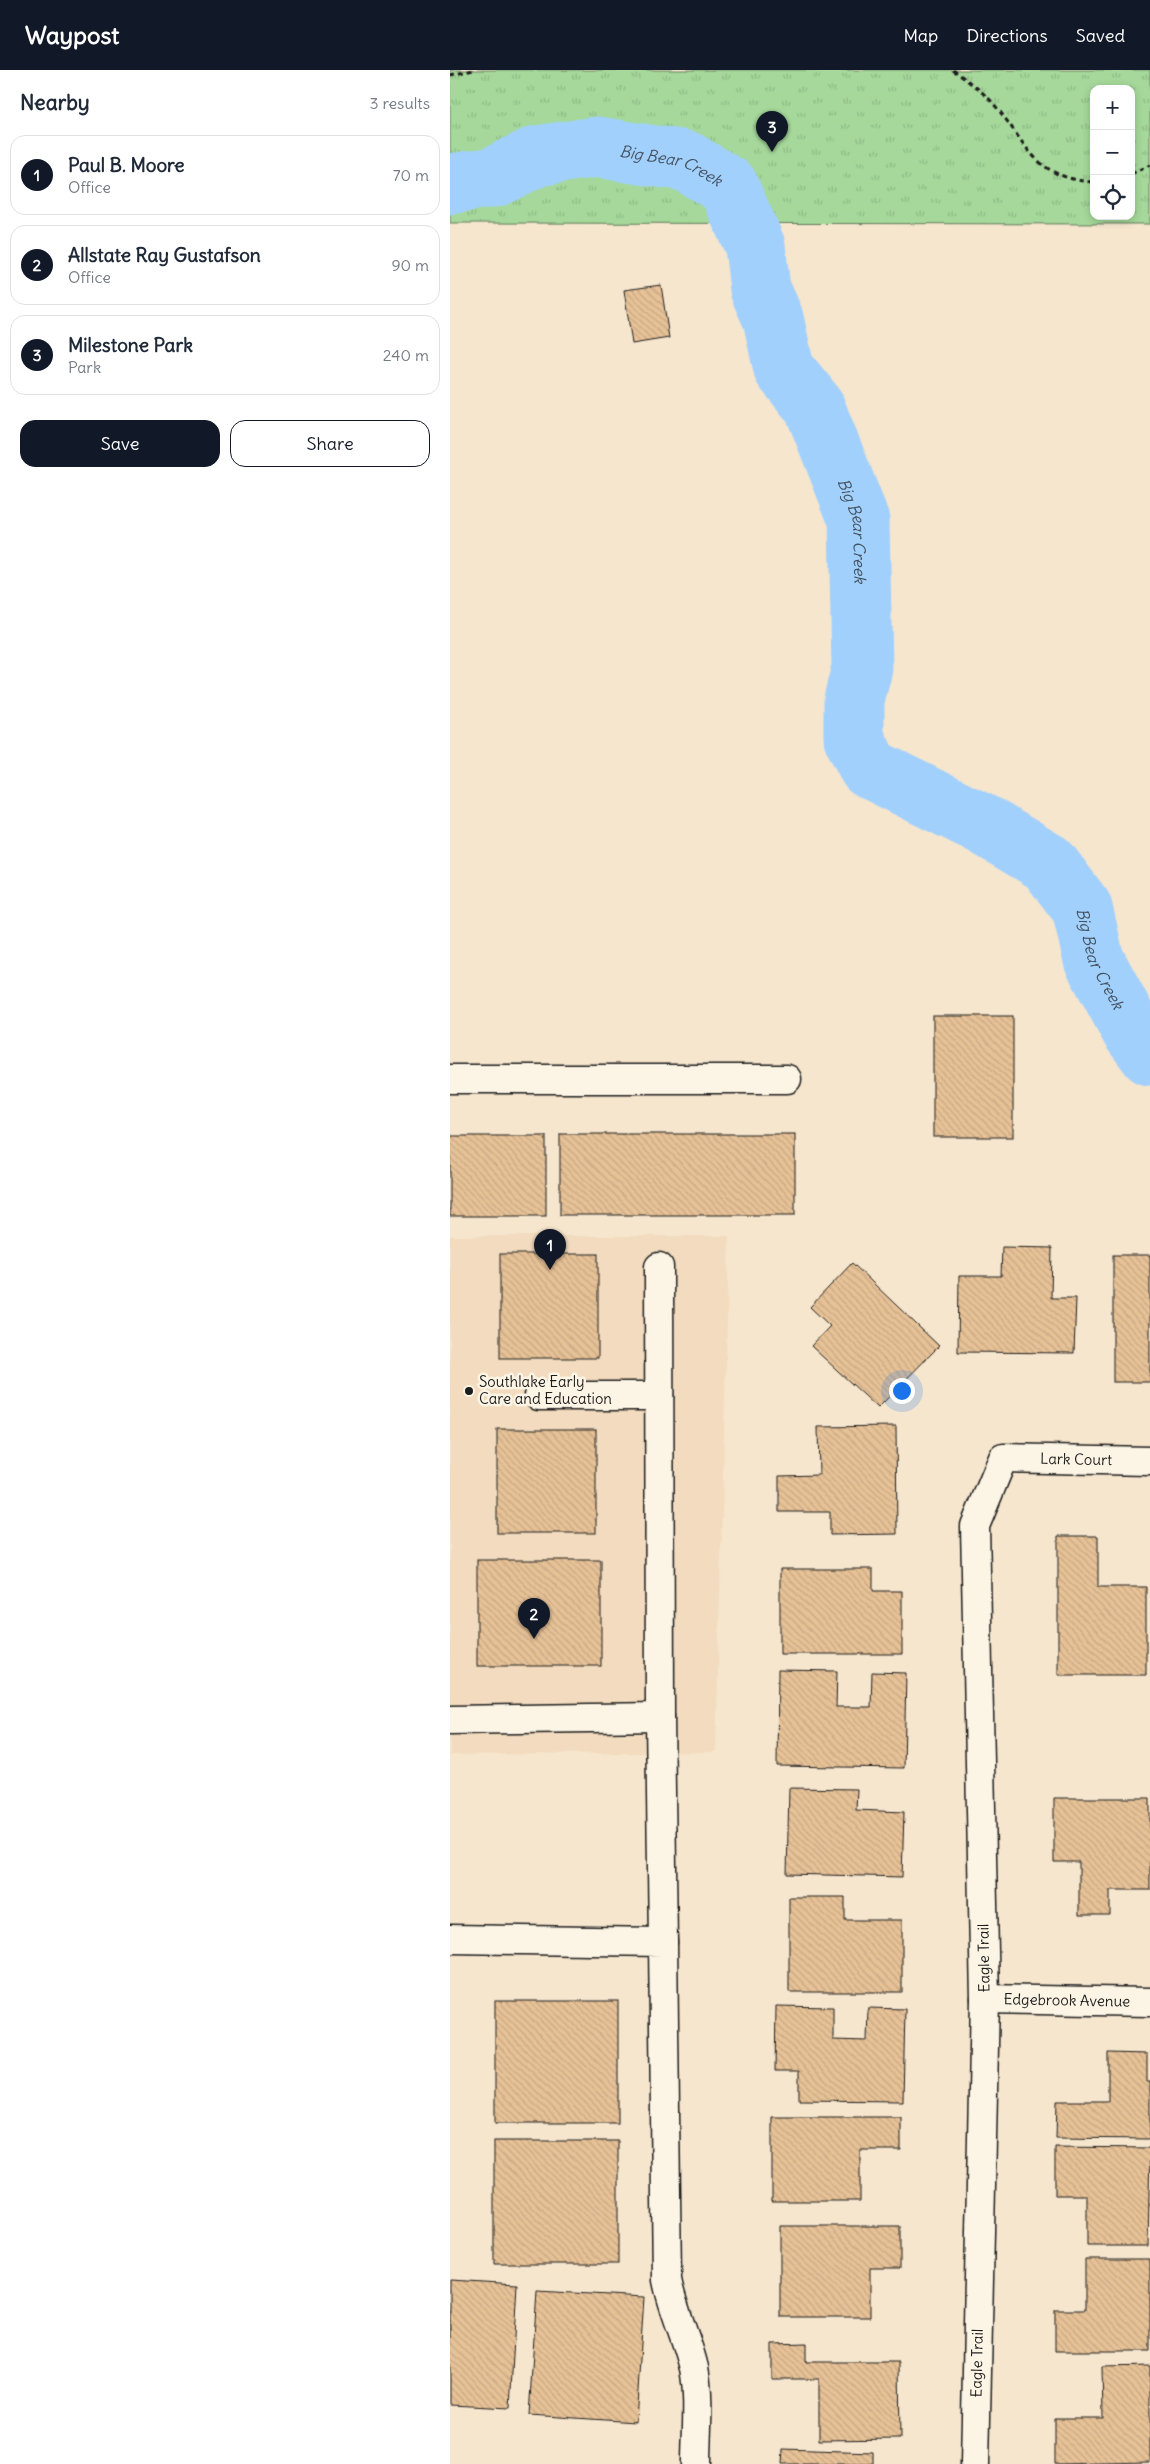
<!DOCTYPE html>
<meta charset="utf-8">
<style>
:root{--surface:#fff;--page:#f6f6f7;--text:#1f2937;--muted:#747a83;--line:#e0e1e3;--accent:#111827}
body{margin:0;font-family:Delius,sans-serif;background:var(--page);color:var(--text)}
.controls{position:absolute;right:15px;top:15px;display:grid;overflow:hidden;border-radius:10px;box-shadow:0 2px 8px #0003}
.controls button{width:45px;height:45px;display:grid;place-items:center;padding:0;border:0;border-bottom:1px solid var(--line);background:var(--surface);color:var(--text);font:25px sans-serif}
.you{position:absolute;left:451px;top:1320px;width:18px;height:18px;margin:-12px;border:4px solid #fff;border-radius:50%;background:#1a73e8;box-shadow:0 0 0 8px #1a73e833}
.badge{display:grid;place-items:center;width:32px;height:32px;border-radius:50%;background:var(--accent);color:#fff;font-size:16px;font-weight:700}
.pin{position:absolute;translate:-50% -41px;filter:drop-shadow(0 1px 2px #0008)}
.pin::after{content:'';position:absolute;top:26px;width:18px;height:15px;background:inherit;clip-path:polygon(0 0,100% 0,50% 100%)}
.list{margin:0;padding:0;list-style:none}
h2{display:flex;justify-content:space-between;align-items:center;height:65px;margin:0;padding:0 20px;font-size:21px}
h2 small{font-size:16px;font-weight:400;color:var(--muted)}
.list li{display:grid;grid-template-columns:32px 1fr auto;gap:15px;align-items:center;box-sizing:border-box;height:80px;margin:0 10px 10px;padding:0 10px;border:1px solid var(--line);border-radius:15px}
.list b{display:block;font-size:19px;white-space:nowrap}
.list p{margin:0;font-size:16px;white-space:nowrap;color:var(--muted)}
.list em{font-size:16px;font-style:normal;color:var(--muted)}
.actions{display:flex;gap:10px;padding:15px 20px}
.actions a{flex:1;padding:11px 0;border:1px solid var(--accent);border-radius:15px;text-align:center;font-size:18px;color:var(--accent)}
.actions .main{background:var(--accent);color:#fff}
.icon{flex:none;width:28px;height:28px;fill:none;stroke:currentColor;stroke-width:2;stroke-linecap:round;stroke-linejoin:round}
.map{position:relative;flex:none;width:700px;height:2394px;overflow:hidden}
header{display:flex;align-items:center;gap:30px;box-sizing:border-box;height:70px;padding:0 25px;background:var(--accent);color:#fff}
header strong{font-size:24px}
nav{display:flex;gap:28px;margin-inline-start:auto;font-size:18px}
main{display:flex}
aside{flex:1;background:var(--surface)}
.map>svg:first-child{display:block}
.built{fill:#f2dbbe}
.park{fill:url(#park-tufts);stroke:#607a5b;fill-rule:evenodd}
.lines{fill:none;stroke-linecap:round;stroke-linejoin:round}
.river{stroke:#a1d0fd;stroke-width:61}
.building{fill:url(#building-back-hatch);stroke:#1c1c1c}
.minor-casing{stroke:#1c1c1c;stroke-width:31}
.path{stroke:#1c1c1c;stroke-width:3;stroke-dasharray:5 4;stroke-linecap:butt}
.minor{stroke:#fcf5e5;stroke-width:28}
.poi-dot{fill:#1c1c1c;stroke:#fcf5e5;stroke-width:2}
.labels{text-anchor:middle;stroke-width:5;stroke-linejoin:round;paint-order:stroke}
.poi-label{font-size:15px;fill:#1c1c1c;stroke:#fcf5e5;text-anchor:start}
.street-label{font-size:15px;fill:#1c1c1c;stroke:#fcf5e5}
.water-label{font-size:16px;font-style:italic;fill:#445260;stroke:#fcf5e5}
</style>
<header>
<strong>Waypost</strong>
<nav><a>Map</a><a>Directions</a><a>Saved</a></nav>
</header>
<main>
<aside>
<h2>Nearby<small>3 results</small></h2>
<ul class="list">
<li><span class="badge">1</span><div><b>Paul B. Moore</b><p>Office</p></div><em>70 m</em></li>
<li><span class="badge">2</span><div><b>Allstate Ray Gustafson</b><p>Office</p></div><em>90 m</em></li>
<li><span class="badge">3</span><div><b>Milestone Park</b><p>Park</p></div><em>240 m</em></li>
</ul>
<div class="actions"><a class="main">Save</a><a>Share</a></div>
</aside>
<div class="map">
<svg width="700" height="2394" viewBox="0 0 700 2394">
<defs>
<pattern id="park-tufts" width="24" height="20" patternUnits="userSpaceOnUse" patternTransform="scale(1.25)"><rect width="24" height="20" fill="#a5d89a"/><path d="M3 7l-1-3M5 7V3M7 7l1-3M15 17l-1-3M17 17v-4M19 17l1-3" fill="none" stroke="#8db984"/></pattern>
<pattern id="building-back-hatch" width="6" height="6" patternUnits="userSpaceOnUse" patternTransform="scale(1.25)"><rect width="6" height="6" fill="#e7c297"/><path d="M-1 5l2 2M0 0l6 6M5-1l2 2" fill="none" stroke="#c6a682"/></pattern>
</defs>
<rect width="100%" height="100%" fill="#f6e6ce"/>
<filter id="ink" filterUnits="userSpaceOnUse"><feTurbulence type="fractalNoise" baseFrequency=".02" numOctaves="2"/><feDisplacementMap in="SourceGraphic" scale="10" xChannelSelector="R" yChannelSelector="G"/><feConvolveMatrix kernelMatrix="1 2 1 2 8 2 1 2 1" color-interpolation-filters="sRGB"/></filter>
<g filter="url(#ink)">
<path class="built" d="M0,1166H279L266,1682L0,1685Z"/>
<path class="park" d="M0,0H700V154L0,153ZM644,19H681V146H644Z"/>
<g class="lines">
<path class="river" id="s1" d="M0,114L44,107L87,86L147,77L236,91L278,116L305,176L310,219L323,248L334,299L364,336L409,450L412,598L404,630V668L419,698L534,755L598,793L632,838L644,890L682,961L700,985"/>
</g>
<g class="building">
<path d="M211,215L219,268L182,274L174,220Z"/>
<rect x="483" y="946" width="80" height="121"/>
<rect x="110" y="1064" width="235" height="81"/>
<rect x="0" y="1066" width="96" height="80"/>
<path d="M552,1177L602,1178L601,1228H626L624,1283L508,1282L509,1206H551Z"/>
<rect x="50" y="1184" width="98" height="104"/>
<rect x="663" y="1185" width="37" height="127"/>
<path d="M402,1193L489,1276L428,1338L361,1276L380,1256L360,1237Z"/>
<path d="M446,1356L447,1464L380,1465V1442H329V1406L369,1405L368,1357Z"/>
<rect x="47" y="1359" width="99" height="104"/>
<path d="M608,1466H648V1517H696V1605H608Z"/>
<rect x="27" y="1490" width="124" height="106"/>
<path d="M330,1499H423V1521H452V1584H330Z"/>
<path d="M328,1600L387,1601L386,1637H421L422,1602L456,1603L454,1698L327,1696Z"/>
<path d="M339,1718L407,1719L406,1740L454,1742L452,1807L337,1804Z"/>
<path d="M604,1728H700V1820H660V1845H629V1792H604Z"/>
<path d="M339,1827H395V1850H452V1922H339Z"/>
<rect x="45" y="1931" width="123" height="122"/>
<path d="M326,1936L383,1937V1970L417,1971L418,1938L455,1939L453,2031L349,2030V2001H325Z"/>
<path d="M658,1983L697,1984V2012H700V2069L606,2068L607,2031H658Z"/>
<path d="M322,2047H451V2080H410V2131H322Z"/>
<rect x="44" y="2071" width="124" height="123"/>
<path d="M605,2077L700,2078L698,2176H637V2125H605Z"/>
<path d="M330,2156H450V2198H420V2247H330Z"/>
<path d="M635,2189H700V2281H605V2240H635Z"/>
<path d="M0,2210L67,2214L60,2338L0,2335Z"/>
<path d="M87,2221L194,2227L186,2352L79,2345Z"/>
<path d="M356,2273V2292H449L450,2369L369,2370V2309H322V2274Z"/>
<path d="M700,2296V2392L605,2394V2348H653L652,2297Z"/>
<path d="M333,2379L423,2382V2394H332Z"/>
</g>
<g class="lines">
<g class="minor-casing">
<g id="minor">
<path d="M0,1009H337"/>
<path d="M89,1326H209"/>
<path d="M210,1647L213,1872"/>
<path d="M0,1650L210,1647L209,1197"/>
<path d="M0,1869L213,1872L217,2210C223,2241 237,2268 244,2298C250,2329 246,2363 246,2394"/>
<path id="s2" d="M535,1929L700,1932"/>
<path id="s3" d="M525,2394L535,1929L525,1456L553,1388L700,1391"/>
</g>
</g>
<g class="path">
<path d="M503,0C515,9 531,20 542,32C577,72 582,108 644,112"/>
<path d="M0,5L24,0"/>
<path d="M681,104L700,95"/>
</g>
<use href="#minor" class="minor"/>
</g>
</g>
<circle class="poi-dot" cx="19" cy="1321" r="5"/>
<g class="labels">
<g class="poi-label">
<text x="29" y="1317">Southlake Early<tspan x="29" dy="17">Care and Education</tspan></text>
</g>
<g class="street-label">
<text dy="5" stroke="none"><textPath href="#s3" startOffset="1085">Lark Court</textPath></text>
<text transform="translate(534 1888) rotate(-91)" y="5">Eagle Trail</text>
<text dy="5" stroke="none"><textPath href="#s2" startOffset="82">Edgebrook Avenue</textPath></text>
<text dy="5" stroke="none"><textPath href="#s3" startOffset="101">Eagle Trail</textPath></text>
</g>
<g class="water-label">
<text dy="6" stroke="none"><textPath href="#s1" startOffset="230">Big Bear Creek</textPath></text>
<text dy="6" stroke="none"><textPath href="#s1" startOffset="665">Big Bear Creek</textPath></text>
<text dy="6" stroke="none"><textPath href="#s1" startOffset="1221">Big Bear Creek</textPath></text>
</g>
</g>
</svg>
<div class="controls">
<button>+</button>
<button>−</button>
<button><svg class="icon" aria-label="locate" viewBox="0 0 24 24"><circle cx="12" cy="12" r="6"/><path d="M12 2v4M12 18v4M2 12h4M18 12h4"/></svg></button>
</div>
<div class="you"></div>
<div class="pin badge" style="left:100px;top:1200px">1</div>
<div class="pin badge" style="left:84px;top:1569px">2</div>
<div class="pin badge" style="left:322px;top:82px">3</div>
</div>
</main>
